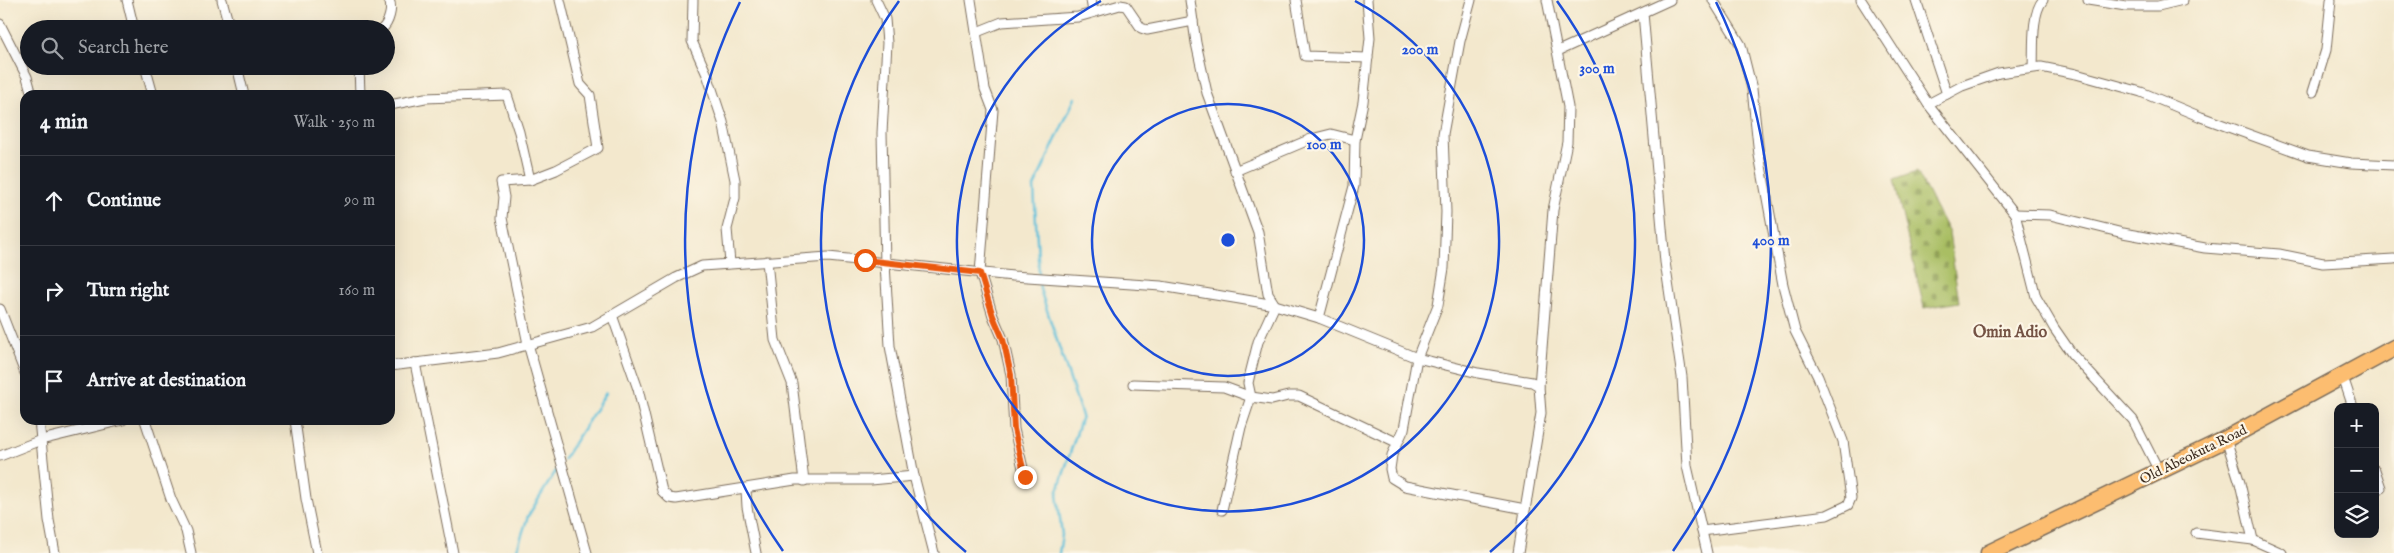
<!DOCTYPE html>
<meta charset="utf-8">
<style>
:root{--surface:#171b24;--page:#242831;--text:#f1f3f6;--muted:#9ea1a6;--line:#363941}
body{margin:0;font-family:"IM FELL English",serif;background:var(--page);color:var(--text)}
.controls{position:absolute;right:15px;bottom:15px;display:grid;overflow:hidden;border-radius:10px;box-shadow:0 5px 20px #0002}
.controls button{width:45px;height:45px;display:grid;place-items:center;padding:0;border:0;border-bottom:1px solid var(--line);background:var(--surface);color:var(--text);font:25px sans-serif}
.stop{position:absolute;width:15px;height:15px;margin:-11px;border:4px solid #ea580c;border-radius:50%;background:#fff}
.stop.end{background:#ea580c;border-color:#fff;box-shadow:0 1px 5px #0008}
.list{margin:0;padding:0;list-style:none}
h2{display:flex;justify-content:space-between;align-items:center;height:65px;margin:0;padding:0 20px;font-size:21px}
h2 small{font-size:16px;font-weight:400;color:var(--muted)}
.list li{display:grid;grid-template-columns:32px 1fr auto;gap:15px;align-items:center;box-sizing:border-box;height:90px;padding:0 20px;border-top:1px solid var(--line)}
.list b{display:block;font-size:19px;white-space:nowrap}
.list em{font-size:16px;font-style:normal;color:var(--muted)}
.icon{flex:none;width:28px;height:28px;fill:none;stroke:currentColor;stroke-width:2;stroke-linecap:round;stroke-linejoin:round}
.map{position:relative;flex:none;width:2394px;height:553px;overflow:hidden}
.search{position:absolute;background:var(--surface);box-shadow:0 5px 20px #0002;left:20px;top:20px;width:375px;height:55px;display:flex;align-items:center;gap:12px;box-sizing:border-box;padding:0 18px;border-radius:28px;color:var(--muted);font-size:19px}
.panel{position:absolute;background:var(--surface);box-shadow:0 5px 20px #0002;left:20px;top:90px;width:375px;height:335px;border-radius:15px}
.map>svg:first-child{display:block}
.cemetery{fill:url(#cemetery-stones);stroke:#727440}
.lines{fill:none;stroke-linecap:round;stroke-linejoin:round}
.stream{stroke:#5cbfda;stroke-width:2.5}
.street-casing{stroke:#7b6c5b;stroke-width:11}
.highway-casing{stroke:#7b6c5b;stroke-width:19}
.street{stroke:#fff;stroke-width:9}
.highway{stroke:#fcbd6f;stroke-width:16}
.route{stroke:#ea580c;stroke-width:6}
.ring{fill:none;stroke:#1d4ed8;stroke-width:2.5}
.labels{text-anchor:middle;stroke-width:4.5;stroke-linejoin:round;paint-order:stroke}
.street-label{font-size:14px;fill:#3b2a1e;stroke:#fcf5e5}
.quarter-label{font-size:16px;font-weight:bold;fill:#745244;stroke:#fcf5e5}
.centre{fill:#1d4ed8;stroke:#fcf5e5;stroke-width:2.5}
.ring-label{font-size:15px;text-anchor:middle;font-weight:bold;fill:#1d4ed8;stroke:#fcf5e5;stroke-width:4.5;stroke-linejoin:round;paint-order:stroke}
</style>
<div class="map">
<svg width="2394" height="553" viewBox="0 0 2394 553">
<defs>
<pattern id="cemetery-stones" width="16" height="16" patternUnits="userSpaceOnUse" patternTransform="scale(1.25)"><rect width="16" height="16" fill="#a9be63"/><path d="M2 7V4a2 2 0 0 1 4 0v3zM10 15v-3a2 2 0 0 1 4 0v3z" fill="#8b9b51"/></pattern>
</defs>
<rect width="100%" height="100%" fill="#fcf5e5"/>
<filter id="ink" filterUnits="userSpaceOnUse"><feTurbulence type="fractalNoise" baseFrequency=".02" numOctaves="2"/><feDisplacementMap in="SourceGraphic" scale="10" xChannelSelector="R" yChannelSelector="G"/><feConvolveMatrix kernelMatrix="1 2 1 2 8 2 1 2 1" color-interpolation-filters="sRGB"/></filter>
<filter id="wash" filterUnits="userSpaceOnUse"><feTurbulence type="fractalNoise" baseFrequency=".0096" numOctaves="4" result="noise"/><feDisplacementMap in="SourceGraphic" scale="20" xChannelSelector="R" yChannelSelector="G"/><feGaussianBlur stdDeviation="1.12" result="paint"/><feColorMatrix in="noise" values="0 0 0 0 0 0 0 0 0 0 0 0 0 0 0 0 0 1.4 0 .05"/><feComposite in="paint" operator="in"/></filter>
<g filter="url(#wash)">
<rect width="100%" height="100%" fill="#f3e8cd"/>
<path class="cemetery" d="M1917,172L1949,233L1959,302L1924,308L1894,180Z"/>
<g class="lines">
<g class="stream">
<path d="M1039,275L1034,187L1075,98"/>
<path d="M1039,280L1040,289L1082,416L1057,494L1062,535L1059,553"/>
<path d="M564,459L606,393"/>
<path d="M516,553L528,516L559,466"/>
</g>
</g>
</g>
<g filter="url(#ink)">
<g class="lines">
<g class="street-casing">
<g id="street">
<path d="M127,0L134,29"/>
<path d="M222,0L230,29"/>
<path d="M560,0L580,84L590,95L598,148L556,170L530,180L501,182L504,197L502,218L528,344L587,553"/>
<path d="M693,0L692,41L708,77L723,122L735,180V198L727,229L730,263"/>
<path d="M876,0L885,19L887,43L882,133L885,264L890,346L914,476L934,553"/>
<path d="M971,0L985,89L993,110L980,273L993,316L1003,339L1011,375L1014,429L1025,477"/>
<path d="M1091,0L1093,12"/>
<path d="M1190,0L1196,43L1207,93L1258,232L1268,294L1275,305L1258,342L1250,374L1248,383L1251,397L1241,427L1222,510"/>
<path d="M1296,0L1305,56L1368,58"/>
<path d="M1471,0L1460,41L1443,134L1446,212L1444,268L1438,305L1417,358L1404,429L1392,455L1390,469L1392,478L1405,486L1525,509"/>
<path d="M1861,0L1928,104L2015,214L2036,297L2054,328L2072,354L2133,420L2159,471"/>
<path d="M1916,0L1947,94"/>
<path d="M2088,0L2126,6H2158L2183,0"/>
<path d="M1643,13L1665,262L1682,377L1687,466L1707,553"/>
<path d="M0,24L27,77L32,95"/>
<path d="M382,29C389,23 393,8 389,0"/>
<path d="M977,32L1002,22L1078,17L1120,5L1126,6L1141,28L1147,30L1193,21"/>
<path d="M1558,51L1670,0"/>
<path d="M145,66L153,95"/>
<path d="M237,66L244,95"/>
<path d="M359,66L360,95"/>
<path d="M2033,67C2034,49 2031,14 2043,0"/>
<path d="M2313,92L2326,50L2331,0"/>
<path d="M1928,104L1962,86L1999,73L2041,67L2076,74L2141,92L2201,117L2308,156L2351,163L2394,165"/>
<path d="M390,105L425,98L507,95L519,132L530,180"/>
<path d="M1235,171L1311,139L1331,134L1355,140"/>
<path d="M2015,214L2050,215L2123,233L2205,248L2279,254L2323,263L2394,259"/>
<path d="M767,261L775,340L792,383L804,481"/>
<path d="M0,309L25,373"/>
<path d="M612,315L638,389L662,491L669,498L676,499L795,480H871L914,476"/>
<path d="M1319,318L1354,186L1355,140L1363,102L1370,38L1367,0"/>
<path d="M415,363L453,553"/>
<path d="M390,366L498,353L592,327L676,278L702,266L828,257L1013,276L1161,286L1240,299L1275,305L1319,318L1417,358L1478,373L1532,382L1539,386L1541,413L1518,553"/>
<path d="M2343,377L2353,407"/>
<path d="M1133,384L1224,387L1251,397L1272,400L1288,396H1299L1396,442"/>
<path d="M1539,386L1553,210L1567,142L1568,107L1547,0"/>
<path d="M39,420L49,520L55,553"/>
<path d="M145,420L171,499L186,531L191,553"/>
<path d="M295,420L306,499L317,553"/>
<path d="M2226,439L2240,483L2253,540"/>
<path d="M0,456L41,440L123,420"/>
<path d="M2375,470L2381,488"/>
<path d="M746,490L747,507L756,553"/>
<path d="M1702,531L1827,515L1848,505L1851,498L1843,441L1818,377L1795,331L1783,285L1759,155L1752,89L1741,45L1713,0"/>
<path d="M2196,533L2253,540L2282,553"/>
</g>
</g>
<g class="highway-casing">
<path id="highway" d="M1989,553L2226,439L2394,348"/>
</g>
<use href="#street" class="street"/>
<use href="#highway" class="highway"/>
</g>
</g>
<g class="lines" filter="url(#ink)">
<path class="route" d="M865,260L980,273L993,316L1003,339L1011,375L1014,429L1025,477"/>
</g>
<g class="ring">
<circle cx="1228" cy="240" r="136"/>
<path d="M1355 1A271 271 0 1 1 1101 1"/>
<path d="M966 552A407 407 0 0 1 899 1M1557 1A407 407 0 0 1 1490 552"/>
<path d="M783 551A543 543 0 0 1 740 2M1716 2A543 543 0 0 1 1673 551"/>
</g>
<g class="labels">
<g class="street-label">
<text transform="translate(2193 454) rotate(-26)" y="5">Old Abeokuta Road</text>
</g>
<g class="quarter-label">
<text x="2010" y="337">Omin Adio</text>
</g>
</g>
<circle cx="1228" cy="240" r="8" class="centre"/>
<g class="ring-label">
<text x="1420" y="54">200 m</text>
<text x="1597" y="73">300 m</text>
<text x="1324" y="149">100 m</text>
<text x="1771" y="245">400 m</text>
</g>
</svg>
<div class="controls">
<button>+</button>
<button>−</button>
<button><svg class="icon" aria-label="layers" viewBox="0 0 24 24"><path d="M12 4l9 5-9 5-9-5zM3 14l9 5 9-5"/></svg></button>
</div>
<div class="stop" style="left:865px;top:260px"></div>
<div class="stop end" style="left:1025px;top:477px"></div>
<div class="search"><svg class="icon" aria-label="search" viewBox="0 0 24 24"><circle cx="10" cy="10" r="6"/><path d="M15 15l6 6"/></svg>Search here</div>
<section class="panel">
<h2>4 min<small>Walk · 250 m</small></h2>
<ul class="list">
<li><svg class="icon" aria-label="ahead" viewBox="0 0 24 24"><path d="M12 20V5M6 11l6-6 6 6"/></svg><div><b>Continue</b></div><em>90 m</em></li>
<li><svg class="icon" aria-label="right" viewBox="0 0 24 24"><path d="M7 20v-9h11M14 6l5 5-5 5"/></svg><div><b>Turn right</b></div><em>160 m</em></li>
<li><svg class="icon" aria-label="arrive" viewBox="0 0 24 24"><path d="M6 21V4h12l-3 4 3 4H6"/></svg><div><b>Arrive at destination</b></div></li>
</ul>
</section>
</div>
